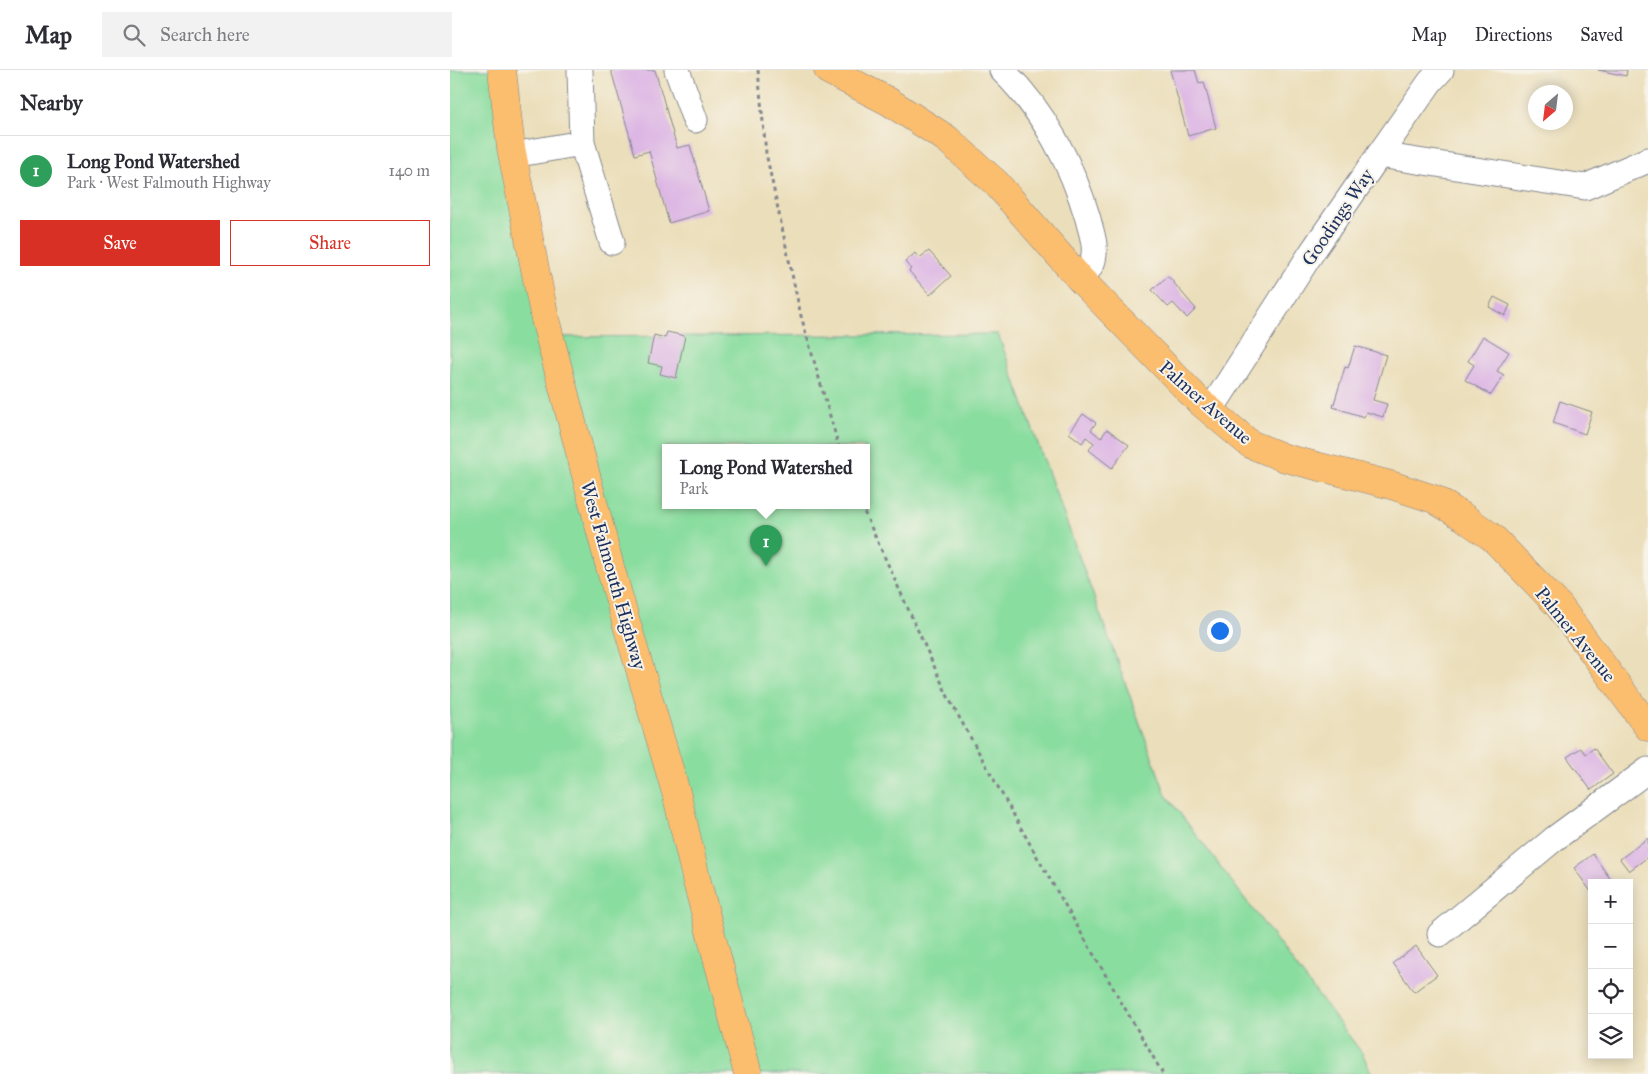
<!DOCTYPE html>
<meta charset="utf-8">
<style>
:root{--surface:#fff;--page:#f2f2f3;--text:#2b2b33;--muted:#7c7c81;--line:#e1e1e2;--accent:#d93025}
body{margin:0;font-family:"IM FELL Great Primer",serif;background:var(--page);color:var(--text)}
.controls{position:absolute;right:15px;bottom:15px;display:grid;overflow:hidden;border-radius:0px;box-shadow:0 2px 12px #0003}
.controls button{width:45px;height:45px;display:grid;place-items:center;padding:0;border:0;border-bottom:1px solid var(--line);background:var(--surface);color:var(--text);font:25px sans-serif}
.compass{position:absolute;left:1078px;top:15px;width:45px;height:45px;border-radius:50%;background:var(--surface);box-shadow:0 2px 12px #0003;rotate:208deg}
.you{position:absolute;left:769px;top:560px;width:18px;height:18px;margin:-12px;border:4px solid #fff;border-radius:50%;background:#1a73e8;box-shadow:0 0 0 8px #1a73e833}
.badge{display:grid;place-items:center;width:32px;height:32px;border-radius:50%;background:var(--accent);color:#fff;font-size:16px;font-weight:700}
.pin{position:absolute;translate:-50% -41px;filter:drop-shadow(0 1px 2px #0008)}
.pin::after{content:'';position:absolute;top:26px;width:18px;height:15px;background:inherit;clip-path:polygon(0 0,100% 0,50% 100%)}
.popup{position:absolute;left:212px;top:374px;width:208px;height:65px;box-sizing:border-box;display:grid;place-content:center;border-radius:0px;background:var(--surface);filter:drop-shadow(0 1px 4px #0005);font-size:16px;white-space:nowrap;color:var(--muted)}
.popup b{font-size:19px;color:var(--text)}
.popup::after{content:'';position:absolute;left:50%;top:100%;margin-left:-10px;border:10px solid transparent;border-top-color:var(--surface)}
.list{margin:0;padding:0;list-style:none}
h2{display:flex;justify-content:space-between;align-items:center;height:65px;margin:0;padding:0 20px;font-size:21px}
h2 small{font-size:16px;font-weight:400;color:var(--muted)}
.list li{display:grid;grid-template-columns:32px 1fr auto;gap:15px;align-items:center;box-sizing:border-box;height:70px;padding:0 20px;border-top:1px solid var(--line)}
.list b{display:block;font-size:19px;white-space:nowrap}
.list p{margin:0;font-size:16px;white-space:nowrap;color:var(--muted)}
.list em{font-size:16px;font-style:normal;color:var(--muted)}
.actions{display:flex;gap:10px;padding:15px 20px}
.actions a{flex:1;padding:11px 0;border:1px solid var(--accent);border-radius:0px;text-align:center;font-size:18px;color:var(--accent)}
.actions .main{background:var(--accent);color:#fff}
.icon{flex:none;width:28px;height:28px;fill:none;stroke:currentColor;stroke-width:2;stroke-linecap:round;stroke-linejoin:round}
.map{position:relative;flex:none;width:1198px;height:1004px;overflow:hidden}
header{display:flex;align-items:center;gap:30px;box-sizing:border-box;height:70px;padding:0 25px;background:var(--surface);border-bottom:1px solid var(--line)}
header strong{font-size:24px}
nav{display:flex;gap:28px;margin-inline-start:auto;font-size:18px}
.search{width:350px;height:45px;background:var(--page);display:flex;align-items:center;gap:12px;box-sizing:border-box;padding:0 18px;border-radius:0px;color:var(--muted);font-size:19px}
main{display:flex}
aside{flex:1;background:var(--surface)}
.map>svg:first-child{display:block}
.green{fill:#89dd9f;stroke:#52867e;fill-rule:evenodd}
.building{fill:#dab1e4}
.lines{fill:none;stroke-linecap:round;stroke-linejoin:round}
.minor-casing{stroke:#83868c;stroke-width:27}
.major-casing{stroke:#83868c;stroke-width:29}
.highway-casing{stroke:#83868c;stroke-width:29}
.path{stroke:#83868c;stroke-width:3;stroke-dasharray:4 4;stroke-linecap:butt}
.minor{stroke:#fff;stroke-width:25}
.major{stroke:#fbbd6e;stroke-width:28}
.highway{stroke:#fbbd6e;stroke-width:28}
.labels{text-anchor:middle;stroke-width:4;stroke-linejoin:round;paint-order:stroke}
.street-label{font-size:19px;fill:#1b2f5e;stroke:#f7f3e8}
</style>
<header>
<strong>Map</strong>
<div class="search"><svg class="icon" aria-label="search" viewBox="0 0 24 24"><circle cx="10" cy="10" r="6"/><path d="M15 15l6 6"/></svg>Search here</div>
<nav><a>Map</a><a>Directions</a><a>Saved</a></nav>
</header>
<main>
<aside>
<h2>Nearby<small></small></h2>
<ul class="list">
<li><span class="badge" style="background:#2e9e5b">1</span><div><b>Long Pond Watershed</b><p>Park · West Falmouth Highway</p></div><em>140 m</em></li>
</ul>
<div class="actions"><a class="main">Save</a><a>Share</a></div>
</aside>
<div class="map">
<svg width="1198" height="1004" viewBox="0 0 1198 1004">
<rect width="100%" height="100%" fill="#f7f3e8"/>
<filter id="ink" filterUnits="userSpaceOnUse"><feTurbulence type="fractalNoise" baseFrequency=".02" numOctaves="2"/><feDisplacementMap in="SourceGraphic" scale="10" xChannelSelector="R" yChannelSelector="G"/><feConvolveMatrix kernelMatrix="1 2 1 2 8 2 1 2 1" color-interpolation-filters="sRGB"/></filter>
<filter id="wash" filterUnits="userSpaceOnUse"><feTurbulence type="fractalNoise" baseFrequency=".0096" numOctaves="4" result="noise"/><feDisplacementMap in="SourceGraphic" scale="20" xChannelSelector="R" yChannelSelector="G"/><feGaussianBlur stdDeviation="1.12" result="paint"/><feColorMatrix in="noise" values="0 0 0 0 0 0 0 0 0 0 0 0 0 0 0 0 0 1.4 0 .05"/><feComposite in="paint" operator="in"/></filter>
<g filter="url(#wash)">
<rect width="100%" height="100%" fill="#ebdeba"/>
<path class="green" d="M0,0H57L98,267L548,264L716,725L912,983L922,1004H0ZM216,377H416V435H216Z"/>
<g id="blocks">
<g class="building">
<path d="M161,0H205L227,78L240,75L259,141L219,153L199,81L185,85Z"/>
<path d="M720,0H745L749,13L754,12L766,58L738,66Z"/>
<path d="M1148,0H1177L1176,6Z"/>
<path d="M479,181L501,206L480,225L459,201L461,199L455,192L465,183L469,188Z"/>
<path d="M718,206L746,239L737,248L723,233L718,237L702,220Z"/>
<path d="M1044,227L1060,235L1055,246L1039,237Z"/>
<path d="M217,262L235,266L226,308L210,304L212,296L198,293L204,265L215,268Z"/>
<path d="M1033,266L1059,282L1047,301L1054,305L1041,325L1015,310L1024,295L1018,291Z"/>
<path d="M905,276L936,285L923,330L937,334L933,347L916,342L914,347L883,337L895,297L898,298Z"/>
<path d="M1110,331L1142,342L1135,364L1103,353Z"/>
<path d="M633,344L646,353L641,360L651,368L657,359L679,375L662,398L639,380L644,373L636,367L632,373L619,363Z"/>
<path d="M1131,678L1136,684L1144,678L1163,704L1141,720L1117,687Z"/>
<path d="M1198,768V787L1179,801L1170,789Z"/>
<path d="M1143,784L1163,813H1142V823L1124,798Z"/>
<path d="M966,876L987,905L964,922L943,893Z"/>
</g>
</g>
</g>
<g filter="url(#ink)">
<use href="#blocks" fill-opacity="0" stroke="#83868c" stroke-width="1"/>
<g class="lines">
<g class="minor-casing">
<g id="minor">
<path d="M130,0L132,73"/>
<path d="M227,0L245,50"/>
<path d="M552,0C593,40 622,94 638,149C641,162 647,176 643,190C641,197 635,204 631,210"/>
<path d="M63,85L132,73L162,172"/>
<path d="M929,85L980,12L991,0"/>
<path d="M760,341L862,182L929,85L1135,117L1198,90"/>
<path d="M990,864L1104,769L1198,700"/>
</g>
</g>
<g class="major-casing">
<path id="major" d="M378,0L438,31L497,69L546,113L631,210L749,331L800,374L835,388L941,415L984,429L1012,446L1043,468L1109,536L1198,657"/>
</g>
<g class="highway-casing">
<path id="highway" d="M52,0L61,78L95,249L160,497L227,726L246,808L298,1004"/>
</g>
<g class="path">
<path d="M308,0L316,83L351,246L389,377"/>
<path d="M411,435L499,629L586,785L713,1004"/>
</g>
<use href="#minor" class="minor"/>
<use href="#major" class="major"/>
<use href="#highway" class="highway"/>
</g>
</g>
<g class="labels">
<g class="street-label">
<text transform="translate(887 147) rotate(-56)" y="7">Goodings Way</text>
<text transform="translate(756 332) rotate(41)" y="7">Palmer Avenue</text>
<text transform="translate(164 505) rotate(74)" y="7">West Falmouth Highway</text>
<text transform="translate(1126 564) rotate(51)" y="7">Palmer Avenue</text>
</g>
</g>
</svg>
<div class="controls">
<button>+</button>
<button>−</button>
<button><svg class="icon" aria-label="locate" viewBox="0 0 24 24"><circle cx="12" cy="12" r="6"/><path d="M12 2v4M12 18v4M2 12h4M18 12h4"/></svg></button>
<button><svg class="icon" aria-label="layers" viewBox="0 0 24 24"><path d="M12 4l9 5-9 5-9-5zM3 14l9 5 9-5"/></svg></button>
</div>
<svg class="compass" viewBox="-18 -18 36 36"><path d="M0-13l5 13h-10z" fill="#e53935"/><path d="M0 13l5-13h-10z" fill="#7c7c81"/></svg>
<div class="you"></div>
<div class="pin badge" style="left:316px;top:496px;background:#2e9e5b">1</div>
<div class="popup"><b>Long Pond Watershed</b>Park</div>
</div>
</main>
